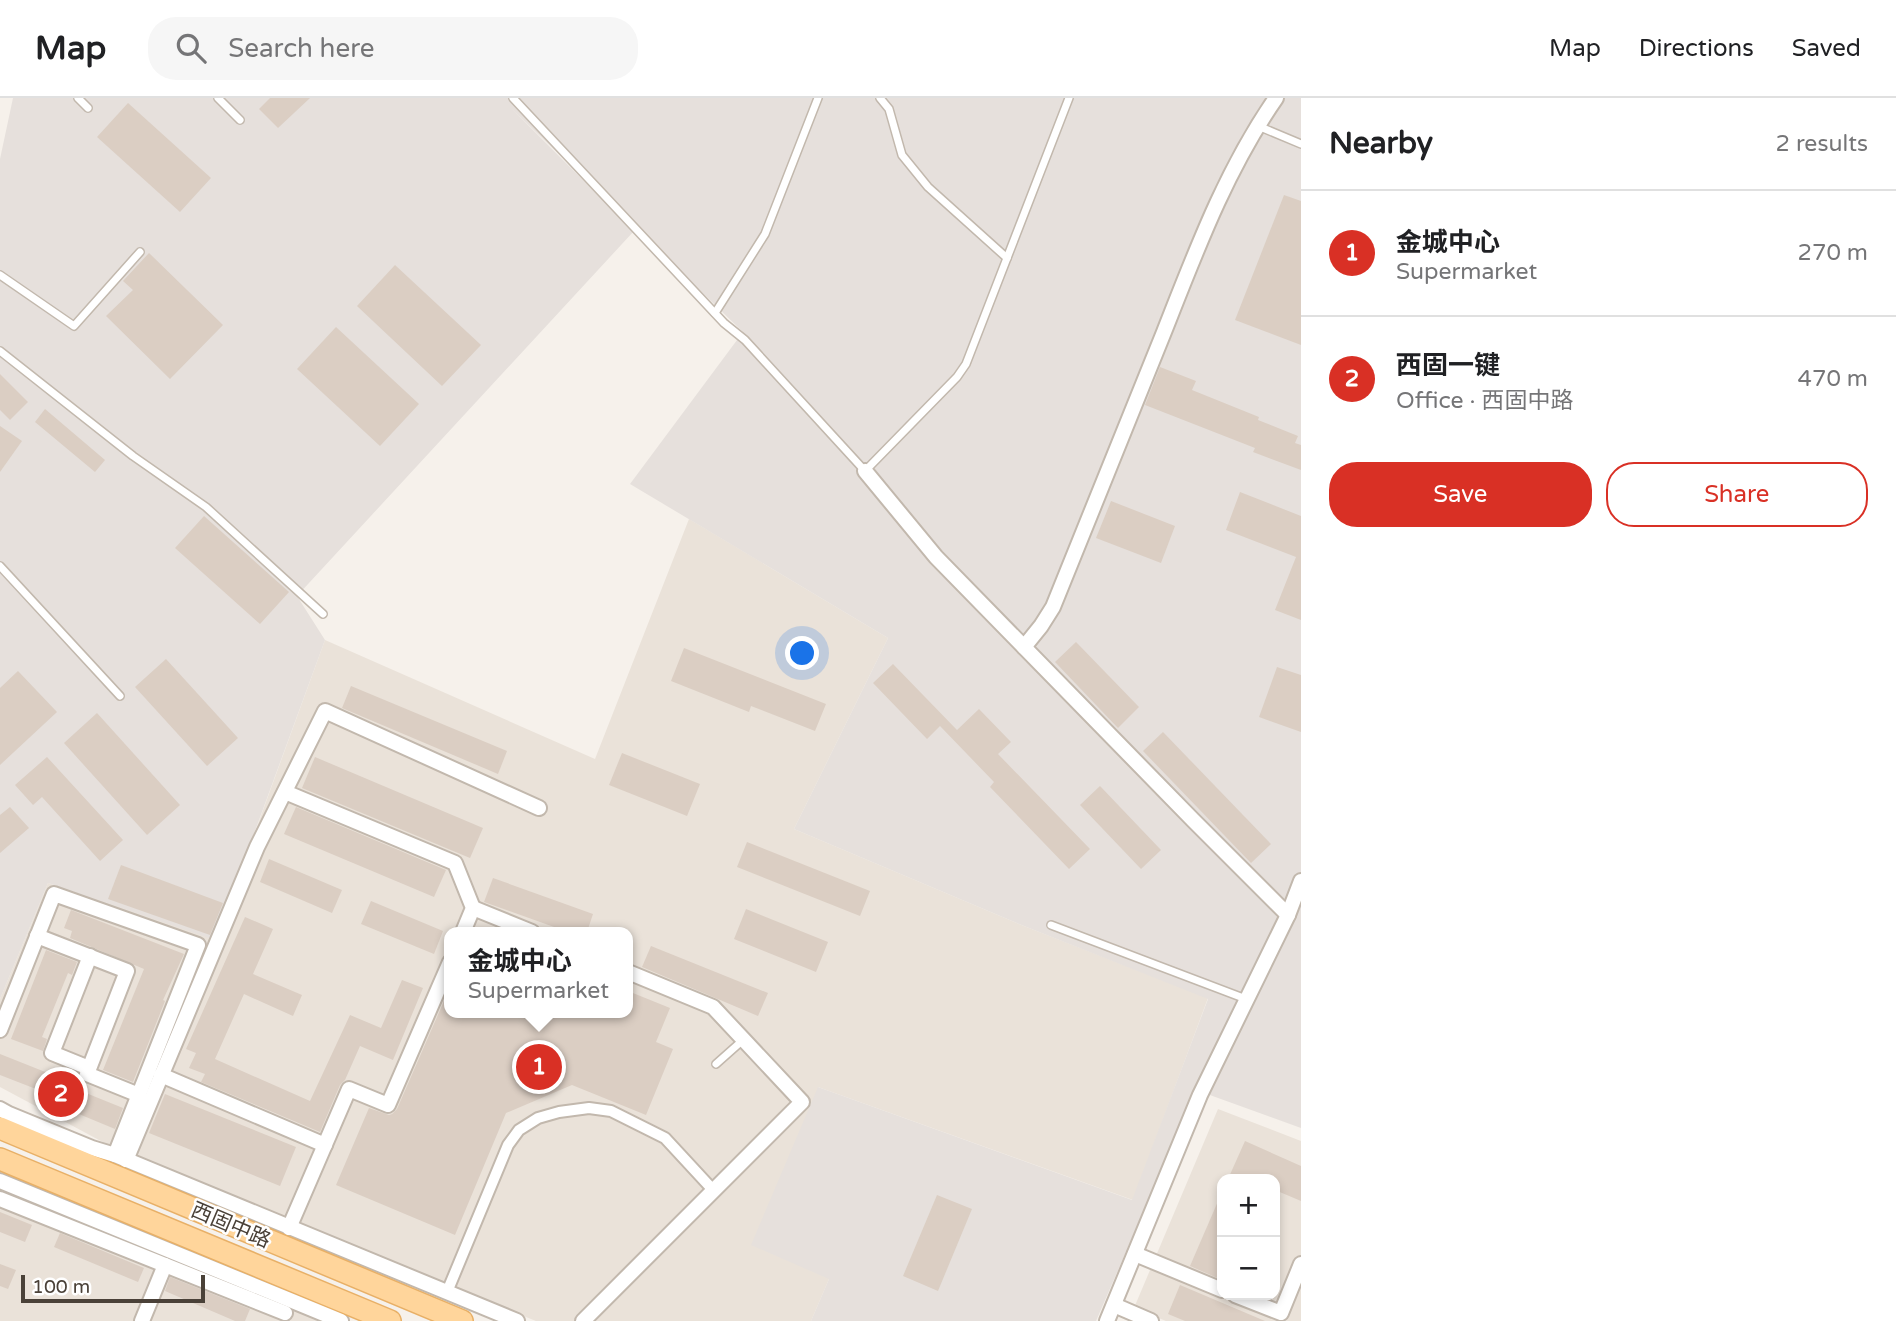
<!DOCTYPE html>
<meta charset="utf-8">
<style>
:root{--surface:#fff;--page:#f6f6f6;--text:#202124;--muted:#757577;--line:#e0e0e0;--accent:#d93025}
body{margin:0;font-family:"Varela Round","Noto Sans SC",sans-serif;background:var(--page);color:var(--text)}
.controls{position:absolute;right:21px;bottom:21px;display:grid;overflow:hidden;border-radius:14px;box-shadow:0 4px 10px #0003}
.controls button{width:63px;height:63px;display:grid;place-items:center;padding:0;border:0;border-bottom:2px solid var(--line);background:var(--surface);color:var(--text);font:35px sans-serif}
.scale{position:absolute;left:21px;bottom:18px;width:184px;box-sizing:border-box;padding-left:7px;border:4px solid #4a4138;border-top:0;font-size:19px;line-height:24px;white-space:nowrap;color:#4a4138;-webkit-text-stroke:5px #fff;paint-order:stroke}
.you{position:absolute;left:803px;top:556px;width:24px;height:24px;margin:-18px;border:5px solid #fff;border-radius:50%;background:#1a73e8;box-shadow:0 0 0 10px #1a73e833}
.badge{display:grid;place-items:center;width:46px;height:46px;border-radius:50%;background:var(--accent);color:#fff;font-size:23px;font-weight:700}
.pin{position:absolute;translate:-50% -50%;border:4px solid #fff;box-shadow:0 2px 7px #0006}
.popup{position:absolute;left:444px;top:829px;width:189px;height:91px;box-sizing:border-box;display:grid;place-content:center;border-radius:14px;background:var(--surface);filter:drop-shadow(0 2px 5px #0005);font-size:23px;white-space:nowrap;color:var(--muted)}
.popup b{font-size:26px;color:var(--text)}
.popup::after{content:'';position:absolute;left:50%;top:100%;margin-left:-14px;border:14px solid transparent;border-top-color:var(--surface)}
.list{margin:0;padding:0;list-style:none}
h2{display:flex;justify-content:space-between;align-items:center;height:91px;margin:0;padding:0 28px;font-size:30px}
h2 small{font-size:23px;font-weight:400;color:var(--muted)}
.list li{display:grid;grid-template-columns:46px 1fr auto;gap:21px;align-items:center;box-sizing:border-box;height:126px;padding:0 28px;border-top:2px solid var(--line)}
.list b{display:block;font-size:26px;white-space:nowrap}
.list p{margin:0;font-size:23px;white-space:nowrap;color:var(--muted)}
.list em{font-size:23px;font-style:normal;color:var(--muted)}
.actions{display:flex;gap:14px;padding:21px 28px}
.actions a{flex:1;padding:16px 0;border:2px solid var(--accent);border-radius:28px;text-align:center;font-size:24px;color:var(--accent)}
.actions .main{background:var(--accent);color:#fff}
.icon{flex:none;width:38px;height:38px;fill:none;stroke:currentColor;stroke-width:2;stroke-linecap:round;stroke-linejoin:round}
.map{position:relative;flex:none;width:1301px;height:1223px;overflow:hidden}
header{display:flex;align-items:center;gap:42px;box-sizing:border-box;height:98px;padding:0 35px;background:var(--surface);border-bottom:2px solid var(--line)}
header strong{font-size:33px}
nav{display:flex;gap:38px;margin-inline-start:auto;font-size:24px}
.search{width:490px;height:63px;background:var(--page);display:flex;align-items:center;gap:18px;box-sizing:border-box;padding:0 24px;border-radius:28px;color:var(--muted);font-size:26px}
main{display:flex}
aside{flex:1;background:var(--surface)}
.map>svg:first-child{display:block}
.residential{fill:#eae2d9;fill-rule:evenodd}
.industrial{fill:#e6e0dc}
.building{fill:#dbcec3}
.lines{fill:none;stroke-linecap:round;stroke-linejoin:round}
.service-casing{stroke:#c2b8ad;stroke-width:10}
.pedestrian-casing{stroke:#c2b8ad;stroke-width:14}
.minor-casing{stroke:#c2b8ad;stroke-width:18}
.primary-casing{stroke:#e8b067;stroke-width:24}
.service{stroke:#fff;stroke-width:7}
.pedestrian{stroke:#fff;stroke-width:10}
.minor{stroke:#fff;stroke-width:14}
.primary{stroke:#ffd59b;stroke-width:21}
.labels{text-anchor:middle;stroke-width:5;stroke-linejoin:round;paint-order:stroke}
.street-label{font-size:21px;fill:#4a4138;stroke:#fff}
</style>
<header>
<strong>Map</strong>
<div class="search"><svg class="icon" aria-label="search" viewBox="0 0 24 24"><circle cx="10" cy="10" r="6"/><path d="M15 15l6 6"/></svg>Search here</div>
<nav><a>Map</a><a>Directions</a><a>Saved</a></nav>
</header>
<main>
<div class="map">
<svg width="1301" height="1223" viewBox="0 0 1301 1223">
<rect width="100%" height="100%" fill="#f6f1eb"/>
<g class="residential">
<path d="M689,421L888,540L794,731L1024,828L1208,900L1133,1102L818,989L829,1181L811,1223H536L127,1057L0,989V901L48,785L216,841L325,542L595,661ZM450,834H628V915H450Z"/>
<path d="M1218,1011L1301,1043V1223H1166L1134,1210ZM1222,1081H1275V1197H1222Z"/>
<path d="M0,1092L338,1223H0Z"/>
</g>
<path class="industrial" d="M13,0H1301V1030L1196,992L1096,1223H811L829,1181L751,1147L818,989L1132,1102L1208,901L1024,828L794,731L888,540L630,386L743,234L512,11L634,133L297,498L325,542L215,842L48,785L0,901V61Z"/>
<g class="building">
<path d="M270,0H310L278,30L259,11Z"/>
<path d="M128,5L211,80L180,114L97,39Z"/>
<path d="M1284,97L1301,103V247L1235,222Z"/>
<path d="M149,155L223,227L170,281L106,218L133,192L123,183Z"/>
<path d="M395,167L481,247L442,288L357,208Z"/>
<path d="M336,229L419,306L380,348L297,271Z"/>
<path d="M1160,269L1196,283L1192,292L1259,319L1258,322L1298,338L1295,345L1301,347V372L1253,354L1255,350L1145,307Z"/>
<path d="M0,276L28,304L10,322L0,312Z"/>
<path d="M45,311L105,362L95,374L35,324Z"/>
<path d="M0,328L22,343L0,374Z"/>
<path d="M1240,394L1301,418V522L1275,512L1296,459L1226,432Z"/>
<path d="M1111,403L1175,428L1161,465L1096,440Z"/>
<path d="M204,418L289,494L260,526L175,450Z"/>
<path d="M1076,544L1139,609L1118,630L1055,564Z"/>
<path d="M684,550L826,606L815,633L751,608L749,614L671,583Z"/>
<path d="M166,561L238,640L207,668L135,589Z"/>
<path d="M893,566L957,632L979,611L1011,644L998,656L1090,751L1069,771L990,689L994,684L940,628L927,641L873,585Z"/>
<path d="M1277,569L1301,577V634L1259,619Z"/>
<path d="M18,573L57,614L0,667V590Z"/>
<path d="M351,588L507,653L498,676L342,610Z"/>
<path d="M97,615L180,707L147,737L64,645Z"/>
<path d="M1163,634L1271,746L1251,765L1143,653Z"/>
<path d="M622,655L700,686L687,718L609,687Z"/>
<path d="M47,659L123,742L100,763L42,699L33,707L15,687Z"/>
<path d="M315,659L483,730L470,760L302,690Z"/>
<path d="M1100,688L1161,752L1141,771L1080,707Z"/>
<path d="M10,709L29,730L0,755V717Z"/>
<path d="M296,709L446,772L434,799L284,736Z"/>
<path d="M747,744L870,793L860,818L737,769Z"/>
<path d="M269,761L342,792L332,815L260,784Z"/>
<path d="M121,767L223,805L210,837L108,801Z"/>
<path d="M493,780L593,816L587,834H568L484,804Z"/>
<path d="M371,803L443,833L434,856L361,826Z"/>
<path d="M746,811L828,844L816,874L734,841Z"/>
<path d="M71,812L184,856L163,902L165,903L133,984L103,972L144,871L70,840L72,833L64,830Z"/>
<path d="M245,819L273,831L253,876L302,897L293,918L244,896L215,961L310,1003L350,917L381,930L402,882L423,890L393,962L360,948L345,982L340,987L320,1034L201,984L205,976L189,970L196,955L186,951Z"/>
<path d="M651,848L768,895L758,918L642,869Z"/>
<path d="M46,852L77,864L72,877L68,875L42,939L47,941L43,953L11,941Z"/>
<path d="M450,889V915H628V893L670,910L656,944L673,951L646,1017L572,987L506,1015L455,1137L336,1087L369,1010L389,1017L392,1016L397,1011Z"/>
<path d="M0,956L78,987L76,991L123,1010L115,1031L74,1014L77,1007L0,977Z"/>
<path d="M165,996L296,1049L280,1088L149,1035Z"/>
<path d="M1245,1043L1301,1068V1103L1275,1092V1081H1228Z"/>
<path d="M1222,1094V1182L1190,1168Z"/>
<path d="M937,1097L972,1111L938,1193L903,1178Z"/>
<path d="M0,1114L32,1127L25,1144L0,1134Z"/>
<path d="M60,1135L144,1170L138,1184L54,1149Z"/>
<path d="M0,1166L16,1172L8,1191L0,1188Z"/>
<path d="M170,1179L250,1211L245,1223H235L165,1193Z"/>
<path d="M1180,1187L1265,1223H1185L1168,1216Z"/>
</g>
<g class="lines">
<g class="service-casing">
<g id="service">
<path d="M78,0L88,10"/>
<path d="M218,0L240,22"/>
<path d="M513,0L724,225L745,242L865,373L957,279L966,266L1069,0"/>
<path d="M880,0L889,11L902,57L928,89L1007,160"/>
<path d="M1258,28L1301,46"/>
<path d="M0,177L74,228L140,154"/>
<path d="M715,215L765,136L818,0"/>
<path d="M0,253L133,358L206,409L323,516"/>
<path d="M0,468L120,598"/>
<path d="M1051,827L1246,901"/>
<path d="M716,966L743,942"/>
</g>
</g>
<g class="pedestrian-casing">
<path id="pedestrian" d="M447,1194L508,1047L519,1032L538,1020L559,1014L589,1010L611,1013L665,1040L714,1093"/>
</g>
<g class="minor-casing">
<g id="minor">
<path d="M865,373L936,459L1193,722L1288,817"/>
<path d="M1024,549L1041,528L1053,509C1090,418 1127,326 1164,234C1196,153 1226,72 1276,0"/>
<path d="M285,694L455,765L473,810L463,834"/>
<path d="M473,810L532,834"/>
<path d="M37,838L127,873L87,976L139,997"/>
<path d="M0,932L54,796L198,847L115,1057"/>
<path d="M89,970L52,955L90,858"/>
<path d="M161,977L325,1047"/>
<path d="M0,1011L9,1016L92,1050L115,1057L517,1223"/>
<path d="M126,1062L257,749L325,613L539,710"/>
<path d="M0,1083L341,1223"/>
<path d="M0,1101L285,1215"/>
<path d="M289,1130L349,991L388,1007L450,864"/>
<path d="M1135,1156L1222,1192"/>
<path d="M1235,1197L1281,1215L1301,1166"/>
<path d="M1114,1207L1151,1223"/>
<path d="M142,1223L165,1167"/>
<path d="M583,1223L802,1004L713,909L628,874"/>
<path d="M1107,1223L1200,997L1288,817L1301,783"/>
</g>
</g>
<g class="primary-casing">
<g id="primary">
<path d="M0,1030L462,1223"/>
<path d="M0,1061L390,1223"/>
</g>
</g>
<use href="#service" class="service"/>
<use href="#pedestrian" class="pedestrian"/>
<use href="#minor" class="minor"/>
<use href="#primary" class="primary"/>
</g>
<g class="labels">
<g class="street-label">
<text transform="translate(231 1127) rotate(23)" y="7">西固中路</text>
</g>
</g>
</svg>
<div class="controls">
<button>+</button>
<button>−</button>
</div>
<div class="scale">100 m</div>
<div class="you"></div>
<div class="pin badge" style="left:539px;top:969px">1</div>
<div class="popup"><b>金城中心</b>Supermarket</div>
<div class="pin badge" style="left:61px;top:996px">2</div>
</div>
<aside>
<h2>Nearby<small>2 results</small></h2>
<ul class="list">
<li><span class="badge">1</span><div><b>金城中心</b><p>Supermarket</p></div><em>270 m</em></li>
<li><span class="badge">2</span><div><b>西固一键</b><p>Office · 西固中路</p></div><em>470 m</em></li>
</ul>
<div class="actions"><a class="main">Save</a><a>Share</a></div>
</aside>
</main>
